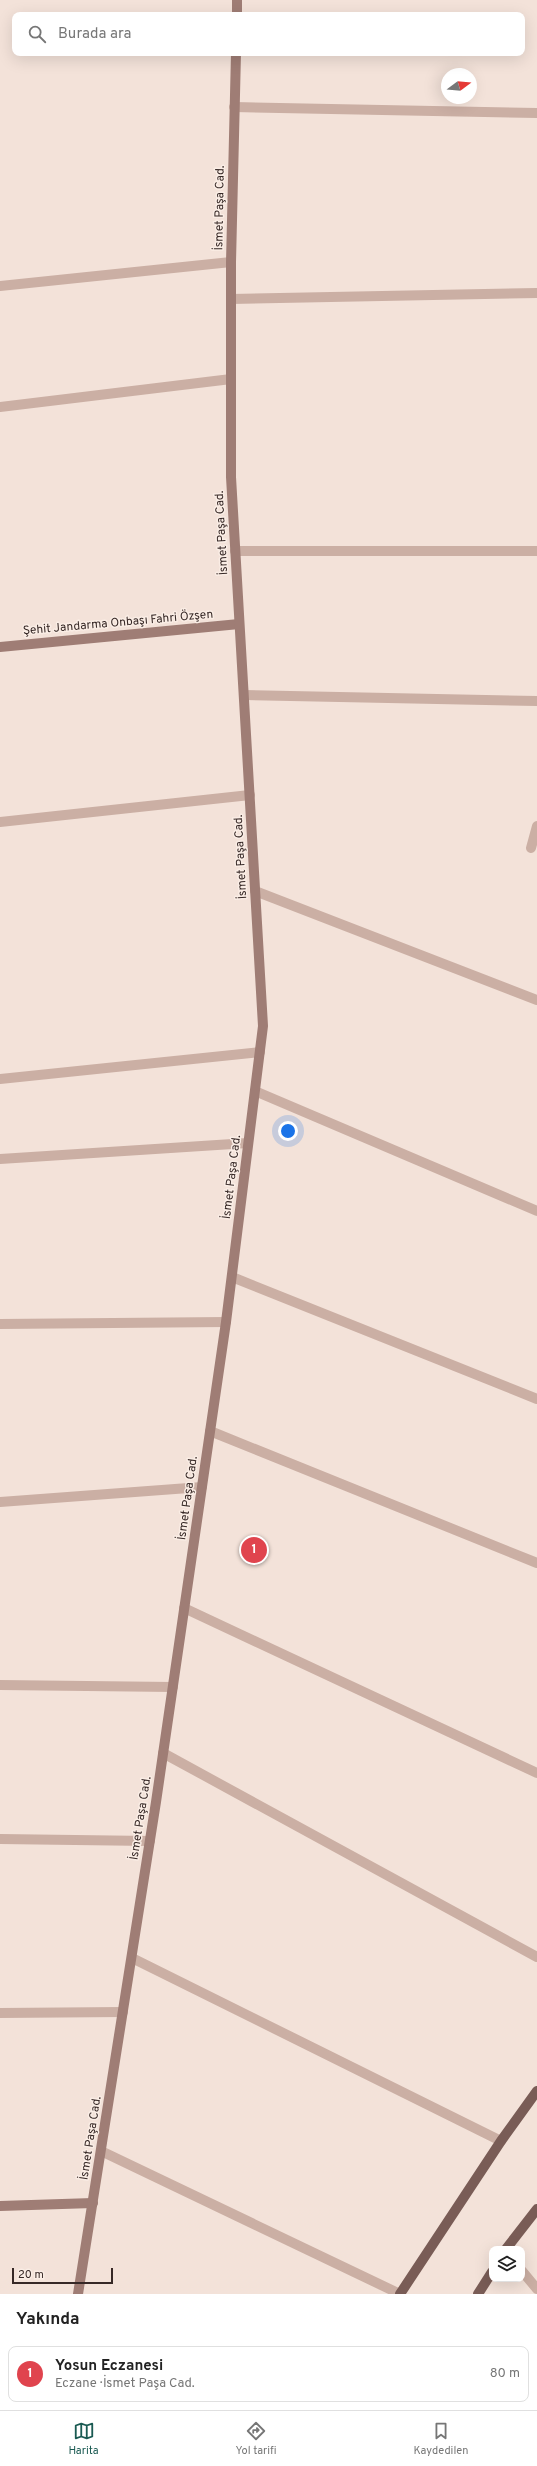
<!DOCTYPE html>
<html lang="tr">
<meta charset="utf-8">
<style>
:root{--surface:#fff;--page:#f2f2f2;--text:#222;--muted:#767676;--line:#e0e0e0;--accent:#1a5a52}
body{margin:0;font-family:Overpass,sans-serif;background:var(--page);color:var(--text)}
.controls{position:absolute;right:12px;bottom:12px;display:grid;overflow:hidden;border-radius:8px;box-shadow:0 4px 16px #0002}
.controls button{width:36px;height:36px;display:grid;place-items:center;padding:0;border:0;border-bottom:1px solid var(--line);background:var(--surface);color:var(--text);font:20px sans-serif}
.compass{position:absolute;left:441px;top:68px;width:36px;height:36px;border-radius:50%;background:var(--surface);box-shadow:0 4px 16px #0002;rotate:74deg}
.scale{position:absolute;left:12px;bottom:10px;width:101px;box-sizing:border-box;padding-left:4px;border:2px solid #362826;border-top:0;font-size:11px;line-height:14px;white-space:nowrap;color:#362826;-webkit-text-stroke:3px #faede5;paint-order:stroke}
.you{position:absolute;left:288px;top:1131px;width:14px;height:14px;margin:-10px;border:3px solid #fff;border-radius:50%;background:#1a73e8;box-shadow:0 0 0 6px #1a73e833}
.badge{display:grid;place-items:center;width:26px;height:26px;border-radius:50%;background:var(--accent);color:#fff;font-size:13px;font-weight:700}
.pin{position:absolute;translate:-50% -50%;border:2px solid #fff;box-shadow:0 1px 4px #0006}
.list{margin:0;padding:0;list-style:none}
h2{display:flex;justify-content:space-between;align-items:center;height:52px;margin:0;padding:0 16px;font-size:17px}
h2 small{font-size:13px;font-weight:400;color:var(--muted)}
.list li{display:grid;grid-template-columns:26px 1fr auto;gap:12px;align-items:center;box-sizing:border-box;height:56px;margin:0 8px 8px;padding:0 8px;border:1px solid var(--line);border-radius:8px}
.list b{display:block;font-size:15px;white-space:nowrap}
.list p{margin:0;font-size:13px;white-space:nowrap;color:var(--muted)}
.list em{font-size:13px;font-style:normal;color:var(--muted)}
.icon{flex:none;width:22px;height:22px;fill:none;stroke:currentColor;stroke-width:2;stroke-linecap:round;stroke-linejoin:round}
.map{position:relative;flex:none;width:537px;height:2294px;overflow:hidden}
.search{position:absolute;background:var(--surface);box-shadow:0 4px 16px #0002;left:12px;right:12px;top:12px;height:44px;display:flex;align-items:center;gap:10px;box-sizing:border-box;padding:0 14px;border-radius:8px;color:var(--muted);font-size:15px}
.sheet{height:116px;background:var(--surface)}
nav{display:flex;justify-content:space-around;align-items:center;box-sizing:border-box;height:56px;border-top:1px solid var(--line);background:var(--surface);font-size:11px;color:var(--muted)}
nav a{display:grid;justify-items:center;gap:2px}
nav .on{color:var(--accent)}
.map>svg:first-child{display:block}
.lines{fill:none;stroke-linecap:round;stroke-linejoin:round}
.street{stroke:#cbafa4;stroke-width:10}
.secondary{stroke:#9f7d75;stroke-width:10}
.primary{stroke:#795c56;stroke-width:10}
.labels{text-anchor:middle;stroke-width:3;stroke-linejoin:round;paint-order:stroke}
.street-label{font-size:12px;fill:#362826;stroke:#faede5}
</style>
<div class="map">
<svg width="537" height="2294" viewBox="0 0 537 2294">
<rect width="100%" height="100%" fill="#f3e2d9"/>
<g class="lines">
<g class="street">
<path d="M234,107L537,113"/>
<path d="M0,286L231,262"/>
<path d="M231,299L537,293"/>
<path d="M0,407L231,379"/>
<path d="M235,551H537"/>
<path d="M244,695L537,701"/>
<path d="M0,822L250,795"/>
<path d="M531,848L537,826"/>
<path d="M255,891L537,1000"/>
<path d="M0,1079L260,1052"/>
<path d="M255,1091L537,1211"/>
<path d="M0,1159L248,1143"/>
<path d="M232,1277L537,1399"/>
<path d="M0,1324L226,1322"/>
<path d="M210,1431L537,1563"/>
<path d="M0,1502L202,1487"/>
<path d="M184,1608L537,1773"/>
<path d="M0,1685L173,1687"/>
<path d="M163,1753L537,1957"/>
<path d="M0,1839L150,1841"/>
<path d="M132,1958L501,2141"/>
<path d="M0,2013L123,2012"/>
<path d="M101,2151L400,2294"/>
<path d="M522,2271L537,2289"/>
</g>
<g class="secondary">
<path d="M237,15V0"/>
<path d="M0,647L239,624"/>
<path d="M0,2206L93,2203"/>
<path d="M78,2294L156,1802L226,1322L263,1026L231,477V262L236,53"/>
</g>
<g class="primary">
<path d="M506,2249L537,2209"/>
<path d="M400,2294L501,2141L537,2091"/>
<path d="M478,2294L492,2272"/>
</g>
</g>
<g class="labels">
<g class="street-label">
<text transform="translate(219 208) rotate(-89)" y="4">İsmet Paşa Cad.</text>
<text transform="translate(221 533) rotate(-93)" y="4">İsmet Paşa Cad.</text>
<text transform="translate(118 622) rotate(-5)" y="4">Şehit Jandarma Onbaşı Fahri Özşen</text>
<text transform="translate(240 857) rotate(-93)" y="4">İsmet Paşa Cad.</text>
<text transform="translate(231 1177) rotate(-83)" y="4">İsmet Paşa Cad.</text>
<text transform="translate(187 1498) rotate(-82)" y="4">İsmet Paşa Cad.</text>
<text transform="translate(140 1818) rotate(-81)" y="4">İsmet Paşa Cad.</text>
<text transform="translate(90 2138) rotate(-81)" y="4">İsmet Paşa Cad.</text>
</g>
</g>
</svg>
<div class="controls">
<button><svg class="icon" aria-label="layers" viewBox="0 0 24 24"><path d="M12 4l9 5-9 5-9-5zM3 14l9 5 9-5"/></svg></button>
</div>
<svg class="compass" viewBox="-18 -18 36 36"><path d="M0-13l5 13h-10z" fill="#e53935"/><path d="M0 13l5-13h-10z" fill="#767676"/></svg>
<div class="scale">20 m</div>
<div class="you"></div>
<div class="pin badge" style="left:254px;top:1550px;background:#e0444e">1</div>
<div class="search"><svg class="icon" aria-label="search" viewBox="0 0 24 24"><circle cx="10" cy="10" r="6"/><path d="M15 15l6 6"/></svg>Burada ara</div>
</div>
<section class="sheet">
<h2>Yakında<small></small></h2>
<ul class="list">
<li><span class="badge" style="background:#e0444e">1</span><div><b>Yosun Eczanesi</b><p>Eczane · İsmet Paşa Cad.</p></div><em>80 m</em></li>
</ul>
</section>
<nav>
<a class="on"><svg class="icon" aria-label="map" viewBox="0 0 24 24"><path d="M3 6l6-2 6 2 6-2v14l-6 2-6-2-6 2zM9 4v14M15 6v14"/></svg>Harita</a>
<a><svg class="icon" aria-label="directions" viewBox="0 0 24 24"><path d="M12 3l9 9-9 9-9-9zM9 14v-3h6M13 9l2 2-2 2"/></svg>Yol tarifi</a>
<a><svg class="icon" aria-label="saved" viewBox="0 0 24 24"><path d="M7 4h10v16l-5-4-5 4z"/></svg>Kaydedilen</a>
</nav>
